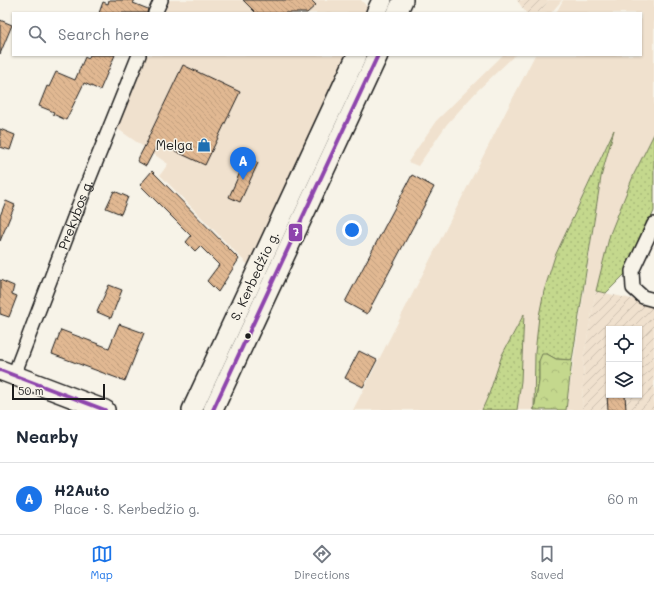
<!DOCTYPE html>
<meta charset="utf-8">
<style>
:root{--surface:#fff;--page:#f6f6f7;--text:#1f2937;--muted:#747a83;--line:#e0e1e3;--accent:#1a73e8}
body{margin:0;font-family:Mali,sans-serif;background:var(--page);color:var(--text)}
.controls{position:absolute;right:12px;bottom:12px;display:grid;overflow:hidden;border-radius:0px;box-shadow:0 1px 3px #0004}
.controls button{width:36px;height:36px;display:grid;place-items:center;padding:0;border:0;border-bottom:1px solid var(--line);background:var(--surface);color:var(--text);font:20px sans-serif}
.scale{position:absolute;left:12px;bottom:10px;width:93px;box-sizing:border-box;padding-left:4px;border:2px solid #1c1c1c;border-top:0;font-size:11px;line-height:14px;white-space:nowrap;color:#1c1c1c;-webkit-text-stroke:3px #f7f3e8;paint-order:stroke}
.you{position:absolute;left:352px;top:230px;width:14px;height:14px;margin:-10px;border:3px solid #fff;border-radius:50%;background:#1a73e8;box-shadow:0 0 0 6px #1a73e833}
.badge{display:grid;place-items:center;width:26px;height:26px;border-radius:50%;background:var(--accent);color:#fff;font-size:13px;font-weight:700}
.pin{position:absolute;translate:-50% -33px;filter:drop-shadow(0 1px 2px #0008)}
.pin::after{content:'';position:absolute;top:21px;width:14px;height:12px;background:inherit;clip-path:polygon(0 0,100% 0,50% 100%)}
.list{margin:0;padding:0;list-style:none}
h2{display:flex;justify-content:space-between;align-items:center;height:52px;margin:0;padding:0 16px;font-size:17px}
h2 small{font-size:13px;font-weight:400;color:var(--muted)}
.list li{display:grid;grid-template-columns:26px 1fr auto;gap:12px;align-items:center;box-sizing:border-box;height:72px;padding:0 16px;border-top:1px solid var(--line)}
.list b{display:block;font-size:15px;white-space:nowrap}
.list p{margin:0;font-size:13px;white-space:nowrap;color:var(--muted)}
.list em{font-size:13px;font-style:normal;color:var(--muted)}
.icon{flex:none;width:22px;height:22px;fill:none;stroke:currentColor;stroke-width:2;stroke-linecap:round;stroke-linejoin:round}
.map{position:relative;flex:none;width:654px;height:410px;overflow:hidden}
.search{position:absolute;background:var(--surface);box-shadow:0 1px 3px #0004;left:12px;right:12px;top:12px;height:44px;display:flex;align-items:center;gap:10px;box-sizing:border-box;padding:0 14px;border-radius:0px;color:var(--muted);font-size:15px}
.sheet{height:124px;background:var(--surface)}
nav{display:flex;justify-content:space-around;align-items:center;box-sizing:border-box;height:56px;border-top:1px solid var(--line);background:var(--surface);font-size:11px;color:var(--muted)}
nav a{display:grid;justify-items:center;gap:2px}
nav .on{color:var(--accent)}
.map>svg:first-child{display:block}
.built{fill:#f0e1ce}
.industrial{fill:url(#industrial-furrows);fill-rule:evenodd}
.grass{fill:url(#grass-dots);stroke:#707a54}
.forest{fill:url(#forest-crowns);stroke:#707a54}
.building{fill:url(#building-back-hatch);stroke:#1c1c1c}
.lines{fill:none;stroke-linecap:round;stroke-linejoin:round}
.minor-casing{stroke:#1c1c1c;stroke-width:16}
.secondary-casing{stroke:#1c1c1c;stroke-width:22}
.minor{stroke:#f7f3e8;stroke-width:13}
.secondary{stroke:#f7f3e8;stroke-width:19}
.bus-1-casing{stroke:#f7f3e8;stroke-width:7}
.bus-1{stroke:#8e44ad;stroke-width:4}
.bus-dot{fill:#1c1c1c;stroke:#f7f3e8;stroke-width:1.5}
.labels{text-anchor:middle;stroke-width:3;stroke-linejoin:round;paint-order:stroke}
.poi-label{font-size:13px;fill:#1c1c1c;stroke:#f7f3e8;text-anchor:end}
.street-label{font-size:13px;fill:#1c1c1c;stroke:#f7f3e8}
.line-badge{stroke:#f7f3e8;stroke-width:1.5}
.badge-label{font-size:11px;text-anchor:middle;font-weight:bold;fill:#fff}
</style>
<div class="map">
<svg width="654" height="410" viewBox="0 0 654 410">
<defs>
<pattern id="industrial-furrows" width="10" height="10" patternUnits="userSpaceOnUse"><rect width="10" height="10" fill="#f0e1ce"/><path d="M-1 1l2-2M0 10L10 0M9 11l2-2" fill="none" stroke="#cdc0b0"/></pattern>
<pattern id="grass-dots" width="8" height="8" patternUnits="userSpaceOnUse"><rect width="8" height="8" fill="#c4d88d"/><path d="M2 2h.1M6 6h.1" fill="none" stroke="#a8b979" stroke-width="1.8" stroke-linecap="round"/></pattern>
<pattern id="forest-crowns" width="20" height="18" patternUnits="userSpaceOnUse"><rect width="20" height="18" fill="#c4d88d"/><path d="M2 6a3 3 0 1 1 6 0M12 15a3 3 0 1 1 6 0" fill="none" stroke="#a8b979"/></pattern>
<pattern id="building-back-hatch" width="6" height="6" patternUnits="userSpaceOnUse"><rect width="6" height="6" fill="#e1b892"/><path d="M-1 5l2 2M0 0l6 6M5-1l2 2" fill="none" stroke="#c09e7d"/></pattern>
</defs>
<rect width="100%" height="100%" fill="#f7f3e8"/>
<filter id="ink" filterUnits="userSpaceOnUse"><feTurbulence type="fractalNoise" baseFrequency=".025" numOctaves="2"/><feDisplacementMap in="SourceGraphic" scale="8" xChannelSelector="R" yChannelSelector="G"/><feConvolveMatrix kernelMatrix="1 2 1 2 8 2 1 2 1" color-interpolation-filters="sRGB"/></filter>
<g filter="url(#ink)">
<g class="built">
<path d="M169,0H361L370,10L369,13H164Z"/>
<path d="M549,0H562L551,13H539Z"/>
<path d="M563,0H654V134L634,174L610,234L596,291L584,356L582,410H566L601,177L612,133L555,256L544,291L535,352L534,410H517L521,381L524,315L502,355L489,394L482,410H353L535,55H641V13H556Z"/>
<path d="M146,55H349L251,268L160,175L168,164L115,127Z"/>
<path d="M503,55H515L478,90L447,124L418,166L408,162L436,121Z"/>
</g>
<g class="industrial">
<path d="M517,0H549L539,13H526Z"/>
<path d="M596,291L654,304V410H582L584,356ZM609,329H639V395H609Z"/>
</g>
<g class="grass">
<path d="M614,130L601,177L572,360L556,359L547,354L539,361V381L534,410L535,353L539,316L544,291L555,256Z"/>
<path d="M654,134V211L628,271L606,293L596,291L610,234L634,174Z"/>
<path d="M524,314L521,381L517,410H482L489,394L502,355Z"/>
</g>
<path class="forest" d="M542,354H547L556,359L572,360L566,410H534L539,381V361Z"/>
<g class="building">
<path d="M109,0H135L133,3L148,9L147,13H99L103,2L108,4Z"/>
<path d="M243,0H311L316,5L307,13H256Z"/>
<path d="M0,20L12,25L0,54Z"/>
<path d="M90,55H115L100,90L84,83L66,120L53,114L54,112L39,106L47,86L49,87L56,72L75,80L85,57L88,59Z"/>
<path d="M183,65L240,92L205,165L158,143L146,166L137,161L149,138H148Z"/>
<path d="M0,129L15,135L10,150L0,147Z"/>
<path d="M247,157L258,163L240,202L229,197Z"/>
<path d="M152,171L239,259L218,292L207,281L219,265L200,246L195,251L186,242L191,236L140,185Z"/>
<path d="M412,175L434,187L367,314L345,302Z"/>
<path d="M114,191L128,197L121,214L106,208Z"/>
<path d="M6,201L15,205L0,241V216Z"/>
<path d="M0,280L14,286L12,294L17,296L9,317L0,314Z"/>
<path d="M109,285L122,290L111,318L97,312Z"/>
<path d="M119,324L144,333L125,381L52,354L61,330L109,348Z"/>
<path d="M359,351L377,360L363,387L345,378Z"/>
<path d="M607,395H625L626,410H608Z"/>
</g>
<g class="lines">
<g class="minor-casing">
<g id="minor">
<path d="M155,13L161,0"/>
<path d="M654,224L632,271L633,288L643,297L654,300"/>
<path id="s1" d="M14,375L83,194L139,55"/>
</g>
</g>
<g class="secondary-casing">
<g id="secondary">
<path d="M376,13L382,0"/>
<path d="M397,13L403,0"/>
<path d="M0,370L105,410"/>
<path id="s2" d="M192,410L357,55"/>
<path d="M213,410L378,55"/>
</g>
</g>
<use href="#minor" class="minor"/>
<use href="#secondary" class="secondary"/>
<g class="bus-1-casing">
<g id="bus-1">
<path d="M0,370L105,410"/>
<path d="M213,410L378,55"/>
</g>
</g>
<use href="#bus-1" class="bus-1"/>
</g>
</g>
<defs>
<g id="shop-bare" transform="scale(1.08)"><path d="M-5-2.5h2.3a2.7 3.5 0 0 1 5.4 0H5L5.5 6h-11ZM-1.5-2.5h3a1.5 2.3 0 0 0-3 0Z" fill="#1f6fb2" stroke="#f7f3e8" stroke-width="2.5" paint-order="stroke"/></g>
</defs>
<g fill-rule="evenodd">
<use href="#shop-bare" x="204" y="145"/>
</g>
<circle class="bus-dot" cx="248" cy="336" r="3.5"/>
<g class="labels">
<g class="poi-label">
<text x="193" y="150">Melga</text>
</g>
<g class="street-label">
<text dy="5" stroke="none"><textPath href="#s1" startOffset="172">Prekybos g.</textPath></text>
<text dy="5" stroke="none"><textPath href="#s2" startOffset="148">S. Kerbedžio g.</textPath></text>
</g>
</g>
<rect class="line-badge" x="288" y="223" width="15" height="19" rx="4" fill="#8e44ad"/>
<g class="badge-label">
<text x="296" y="236">7</text>
</g>
</svg>
<div class="controls">
<button><svg class="icon" aria-label="locate" viewBox="0 0 24 24"><circle cx="12" cy="12" r="6"/><path d="M12 2v4M12 18v4M2 12h4M18 12h4"/></svg></button>
<button><svg class="icon" aria-label="layers" viewBox="0 0 24 24"><path d="M12 4l9 5-9 5-9-5zM3 14l9 5 9-5"/></svg></button>
</div>
<div class="scale">50 m</div>
<div class="you"></div>
<div class="pin badge" style="left:243px;top:180px">A</div>
<div class="search"><svg class="icon" aria-label="search" viewBox="0 0 24 24"><circle cx="10" cy="10" r="6"/><path d="M15 15l6 6"/></svg>Search here</div>
</div>
<section class="sheet">
<h2>Nearby<small></small></h2>
<ul class="list">
<li><span class="badge">A</span><div><b>H2Auto</b><p>Place · S. Kerbedžio g.</p></div><em>60 m</em></li>
</ul>
</section>
<nav>
<a class="on"><svg class="icon" aria-label="map" viewBox="0 0 24 24"><path d="M3 6l6-2 6 2 6-2v14l-6 2-6-2-6 2zM9 4v14M15 6v14"/></svg>Map</a>
<a><svg class="icon" aria-label="directions" viewBox="0 0 24 24"><path d="M12 3l9 9-9 9-9-9zM9 14v-3h6M13 9l2 2-2 2"/></svg>Directions</a>
<a><svg class="icon" aria-label="saved" viewBox="0 0 24 24"><path d="M7 4h10v16l-5-4-5 4z"/></svg>Saved</a>
</nav>
